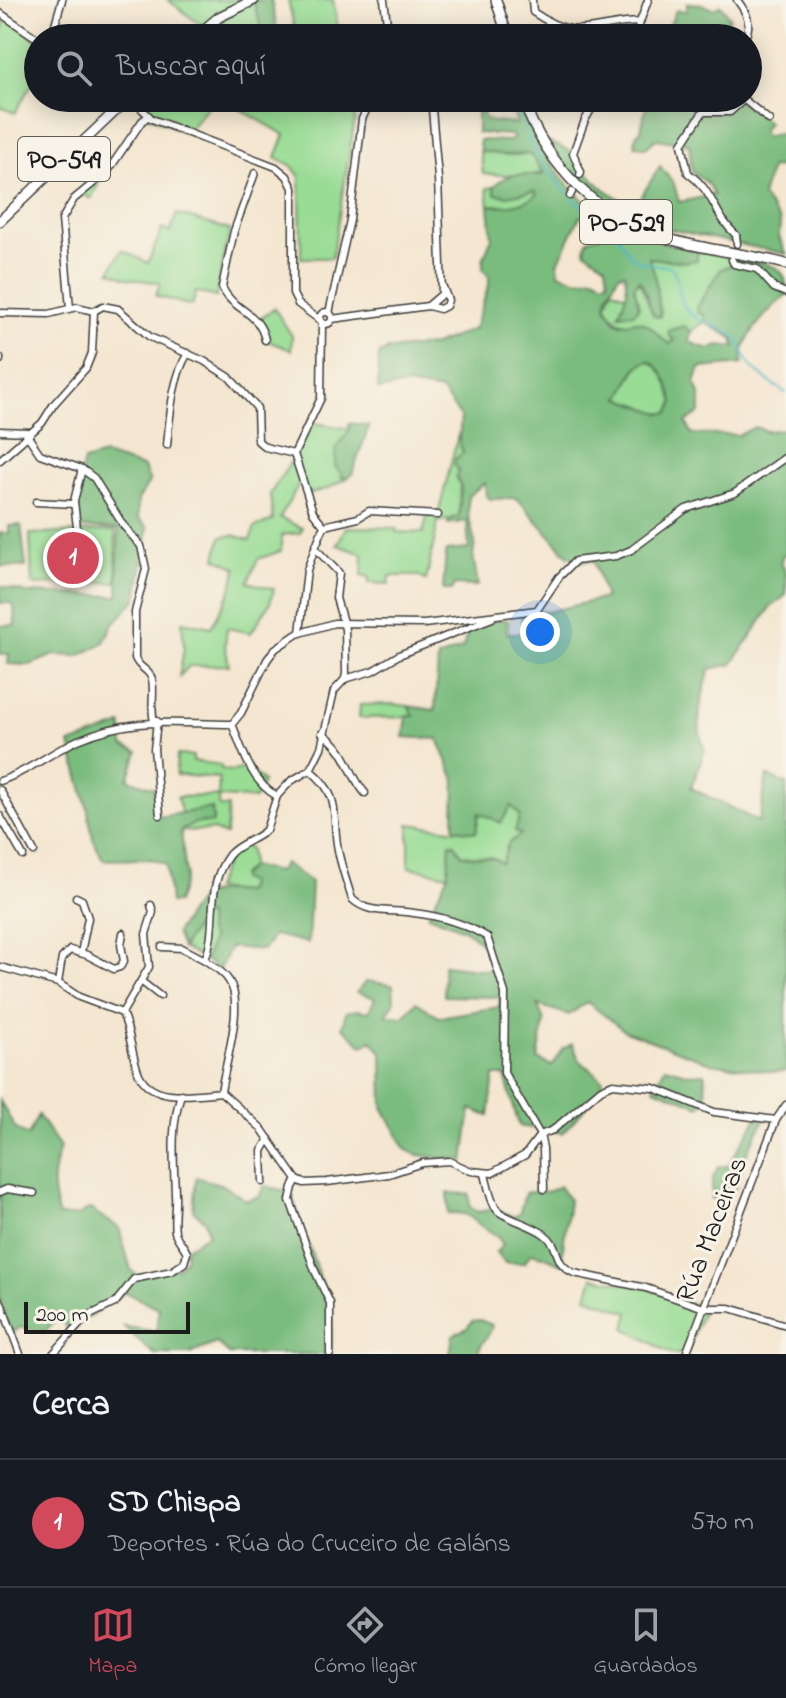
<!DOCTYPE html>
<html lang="es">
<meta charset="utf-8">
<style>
:root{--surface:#171b24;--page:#20242c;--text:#f1f3f6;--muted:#9ea1a6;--line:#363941;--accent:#d1495b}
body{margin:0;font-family:"Indie Flower",sans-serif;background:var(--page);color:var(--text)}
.scale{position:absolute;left:24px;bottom:20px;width:166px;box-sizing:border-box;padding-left:8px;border:4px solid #1c1c1c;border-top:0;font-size:22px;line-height:28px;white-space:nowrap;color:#1c1c1c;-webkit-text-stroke:6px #f7f3e8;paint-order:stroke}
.you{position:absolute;left:540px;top:632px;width:28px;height:28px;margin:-20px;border:6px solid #fff;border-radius:50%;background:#1a73e8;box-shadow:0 0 0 12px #1a73e833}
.badge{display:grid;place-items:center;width:52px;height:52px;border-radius:50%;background:var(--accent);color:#fff;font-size:26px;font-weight:700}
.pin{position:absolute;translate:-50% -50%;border:4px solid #fff;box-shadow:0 2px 8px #0006}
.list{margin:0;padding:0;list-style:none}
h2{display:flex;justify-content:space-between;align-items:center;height:104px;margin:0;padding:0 32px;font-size:34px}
h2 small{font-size:26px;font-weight:400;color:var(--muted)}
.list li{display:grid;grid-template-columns:52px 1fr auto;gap:24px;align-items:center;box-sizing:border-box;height:128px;padding:0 32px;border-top:2px solid var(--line)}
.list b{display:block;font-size:30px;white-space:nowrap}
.list p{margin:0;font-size:26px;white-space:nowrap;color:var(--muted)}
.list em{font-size:26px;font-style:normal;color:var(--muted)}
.icon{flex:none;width:44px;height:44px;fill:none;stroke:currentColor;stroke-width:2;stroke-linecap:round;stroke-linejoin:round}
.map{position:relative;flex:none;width:786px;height:1354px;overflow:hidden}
.search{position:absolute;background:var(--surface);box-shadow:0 4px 20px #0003;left:24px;right:24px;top:24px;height:88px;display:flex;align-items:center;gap:20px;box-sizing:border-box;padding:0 28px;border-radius:44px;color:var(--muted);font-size:30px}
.sheet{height:232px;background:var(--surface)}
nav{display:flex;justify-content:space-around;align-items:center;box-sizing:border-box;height:112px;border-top:2px solid var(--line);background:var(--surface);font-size:22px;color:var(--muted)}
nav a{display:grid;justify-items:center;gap:4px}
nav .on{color:var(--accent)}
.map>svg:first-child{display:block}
.green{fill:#99dc94;stroke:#5a7c58;stroke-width:2}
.forest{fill:#7abc7e;stroke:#4b6c4d;stroke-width:2;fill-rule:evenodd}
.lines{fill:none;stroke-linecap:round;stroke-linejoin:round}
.stream{stroke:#48b3c6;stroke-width:2}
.street-casing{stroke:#3c3a37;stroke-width:9}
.primary-casing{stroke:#3c3a37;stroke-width:12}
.street{stroke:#fff;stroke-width:6}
.primary{stroke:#fff;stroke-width:9}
.labels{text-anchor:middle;stroke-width:6;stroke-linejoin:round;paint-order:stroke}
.shield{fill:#f7f3e8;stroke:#5e5c59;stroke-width:2}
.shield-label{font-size:26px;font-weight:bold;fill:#1c1c1c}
.street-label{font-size:28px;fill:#1c1c1c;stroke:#f7f3e8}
</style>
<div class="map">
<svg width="786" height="1354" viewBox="0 0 786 1354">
<rect width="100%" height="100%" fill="#f7f3e8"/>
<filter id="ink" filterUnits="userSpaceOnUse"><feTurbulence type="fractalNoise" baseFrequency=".0125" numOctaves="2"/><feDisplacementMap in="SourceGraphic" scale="16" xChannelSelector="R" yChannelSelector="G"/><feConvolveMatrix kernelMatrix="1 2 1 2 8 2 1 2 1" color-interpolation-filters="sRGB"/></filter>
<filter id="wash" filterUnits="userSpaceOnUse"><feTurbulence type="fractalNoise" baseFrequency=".006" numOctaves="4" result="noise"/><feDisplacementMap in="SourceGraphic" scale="32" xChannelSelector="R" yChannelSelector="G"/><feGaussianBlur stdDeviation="1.8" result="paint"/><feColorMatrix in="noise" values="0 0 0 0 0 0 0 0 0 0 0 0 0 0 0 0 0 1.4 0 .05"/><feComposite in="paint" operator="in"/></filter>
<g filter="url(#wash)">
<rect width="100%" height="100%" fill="#f4e6d0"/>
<g class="green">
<path d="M168,0H253L264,38H235L219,17L205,28Z"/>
<path d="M288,0H333L340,38H321L320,35L295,31Z"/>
<path d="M6,17L38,41V78L31,85L15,113L0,107V42Z"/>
<path d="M144,98H212L213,99L187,133L149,116L142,103Z"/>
<path d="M221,98H295L297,103L318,98H349L355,119L332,258H301L300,177L292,166L276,157L285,135Z"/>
<path d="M92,142L98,151L115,161L102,177L91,199L80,193L88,186L64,160L80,145Z"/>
<path d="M480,151L505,155L530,154L544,173L523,176L483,174Z"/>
<path d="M494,187L495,194L536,191L537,194C526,205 503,207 489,205L487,188Z"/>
<path d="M177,214L230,230L216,297L196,292L192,306L156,296L160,283L127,278L110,271L122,250L148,263L162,229L170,232Z"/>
<path d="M697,251L735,258L734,264L721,269L701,300L705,314L704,322L691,332L684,326L670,344L662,341L652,328C627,324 621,329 606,306L612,289L626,295L624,303L638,300L634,287L639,280L654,316L661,313C653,296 656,276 649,257L697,260Z"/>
<path d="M274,308L292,336L291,350L265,340L260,319Z"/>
<path d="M649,361C664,369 669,386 674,403L669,413H660L619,398C631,386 630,365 649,361Z"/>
<path d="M309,422L350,429L341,477L345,479L329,488L307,495L301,480L280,518L302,528L300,533L282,535L281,551L258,559L248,582L274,589L270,603L251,633L227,628L225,645L229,665L189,666L179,677L184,648L182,621L211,627L230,593L237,568L216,558L221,537L234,535L250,540L255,527L273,520L270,494L292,460Z"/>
<path d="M458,435L463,453L456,477L460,485L459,517L438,522L426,581L419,576H390L389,584L369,583V577L362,575L363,554L337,545L346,527L396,528V532L423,533L427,517L438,515Z"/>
<path d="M115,531L117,582L32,585L30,534Z"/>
<path d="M391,704L408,706L415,717L359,718L360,705Z"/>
<path d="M177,755L193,756V761L221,765V769L232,771L248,767L263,782L255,799L219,797V807H228L226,835L213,830L181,831L195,823L213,822L212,809L182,815L177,797L218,796L219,778L176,775Z"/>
<path d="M511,806L520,815L522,834L502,863L494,858L462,855L454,844L450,843L448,875L409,867V824L476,832L479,813Z"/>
<path d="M243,844L250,850L251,866L241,876L249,882L245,892L214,889L230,853Z"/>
<path d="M207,915L208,931L212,940L205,960L182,948L202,916Z"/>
<path d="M593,1277L646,1288L704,1308L686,1354H672L625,1328L629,1313L587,1297Z"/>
</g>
<g class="forest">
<path d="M253,0H271L279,38H265Z"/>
<path d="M687,3L701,4L714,9L721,5L730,18L714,38H684L668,30L676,10L687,11Z"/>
<path d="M511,98H518C541,160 579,212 643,236C661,243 680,246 697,251V260L686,262L649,258L655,275L660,317L654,316C647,305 648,290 639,280L634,287L639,307L634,313L619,314L627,292L625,273L619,274L608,295L606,306L615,321L621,324C626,324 630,322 635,321C651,320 657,338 670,344L674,340L669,336V330L684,326L691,332L689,342L708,349L719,345L735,347L733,338L704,322L705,315L698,313L697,307L721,269L730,266L735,258C749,261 776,262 784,276C786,281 786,289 786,295C770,309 737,341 743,364L700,368L695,383L700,394V413L686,422L692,434L739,435L755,427L766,431L786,429V554L782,556L781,563L786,572V595L771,607L732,664L710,669C702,697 693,722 705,750L691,788L759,822L767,776L786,784V1071L774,1072L711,1063L625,1031L587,1002L569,1015L538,1005L544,1021L538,1059L552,1066L563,1049L572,1044L580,1061L603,1080L601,1089L563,1133L519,1126L505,1076H494L489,1116L471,1109L464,1161L419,1155L406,1150L383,1107L382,1052L371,1040L363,1046L342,1027L346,1012L357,1010L369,1012L375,998L357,992L366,981L393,985L394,1003L386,1015L404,1016L416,1002L439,1017L499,1007L500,997L444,996L443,965L495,971C479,929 467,931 428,915L448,875L450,843H454L462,855L494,858L502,863L508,844L521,834L515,831L520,815L511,806L501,823L479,813L476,832L454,829L455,779L438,739L404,737L407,716H414L408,706L435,710L438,658L463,648L468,630L495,620H508L507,633H523L521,613L537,610L547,612L605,598L594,561H575L574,558L568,556L517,498L490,499L486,496L485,483L468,496V514L475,543L473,555L478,586L454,585L452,590H443L446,551L469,549L467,521L448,524V520L459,516L461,487L456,477L459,471L454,465L455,459L463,453L459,441L461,417L441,391L407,385L378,390L379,354L388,350L434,345L474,329L489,285V277L483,269V259L492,238L489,205C503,207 526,205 537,194L535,191L507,196L495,194L494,187C507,170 522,176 541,175L544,173L530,154L505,155L480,151L479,140L509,141L514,138L512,135L477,133V111L484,112V117L488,121L516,124ZM580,216L604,231L600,236L590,238L586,243L585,251L606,265L608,281L604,282L594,277L578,280L559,273L558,263ZM649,361C664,369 669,386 674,403L669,413H660L620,398C630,386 630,365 649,361Z"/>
<path d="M648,98H740L741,102L768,122L762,131L766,137L778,133L786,139V168L771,167L762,196L780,221L779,237L786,254L664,228L619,213L591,194L559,160L549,142L568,150L599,185L627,204L639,200L660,166L674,184L679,202L714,195L706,182L692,172L689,144L656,139L646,148L635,145L636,135L641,130Z"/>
<path d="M349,423L369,426L352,474L345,479L335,466L336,449L350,429Z"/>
<path d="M104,455L143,467L150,481L138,500V518L148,528L137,598L113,624L103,644L78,656L54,655L30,665L8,664L9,654H0V626L15,625L14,606L10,603H0V586L27,593L118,596V529L77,528C74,505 77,483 84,461Z"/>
<path d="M21,525L26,567L0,566V533H9V526Z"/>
<path d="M122,725L123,746L138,752L128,779L154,788L158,817L212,808L213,823H195L181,831L186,876L177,903H170L166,864L150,859L103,860L93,839L87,806L70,744Z"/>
<path d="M284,863L311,882L308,943L274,935L263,950L230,947L219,970L205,960L212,940L208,931L207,915L202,916L182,948L176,933C201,895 199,888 245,892L249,883L241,880V876L251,866L278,872Z"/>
<path d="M665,1067L690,1074L705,1073L706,1102L699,1106L654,1088Z"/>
<path d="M0,1101L15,1128L28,1136L38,1115L60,1148C51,1173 50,1190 59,1216H78L90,1209L119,1228L131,1270L138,1276L179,1267L186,1258L185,1249L208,1234L205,1221L193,1210L196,1177L223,1185L246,1200L259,1197L264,1186L291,1192L332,1314L331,1354H229L217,1343L189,1354H154L124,1327L156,1331L159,1308L125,1292L82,1322L72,1333L59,1318L44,1332L21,1327L11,1334L0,1300Z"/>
<path d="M757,1118L765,1119C758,1132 749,1145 745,1159C738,1177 740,1193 720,1200L712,1199V1180L718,1167L728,1166Z"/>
<path d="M559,1186L569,1200L561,1264L546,1257L531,1253L524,1263H505L496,1252L503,1245C497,1234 493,1234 484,1228C465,1216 475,1213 448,1213V1193L469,1194L470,1207L478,1212L496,1208L514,1217L520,1212L525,1193C539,1189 545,1196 559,1186Z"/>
<path d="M480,1320L492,1325C491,1338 479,1342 478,1354H450L453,1335L467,1328L472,1321Z"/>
</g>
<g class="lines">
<g class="stream">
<path d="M515,98C525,140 538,161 567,193"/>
<path d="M572,198L617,235L631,256L640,262L671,267C682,281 676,293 685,307C694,322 717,325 732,335C741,341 744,357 751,366C760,377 775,385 786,393"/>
</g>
</g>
</g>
<g filter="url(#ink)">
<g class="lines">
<g class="street-casing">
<g id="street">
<path d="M384,0L389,38"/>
<path d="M532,0L533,12C579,44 592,23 640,22L648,0"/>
<path d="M737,0C747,13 752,23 745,38"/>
<path d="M0,13L38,39"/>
<path d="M51,38L62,0"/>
<path d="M636,38L640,22"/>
<path d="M135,98L138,105L152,119L276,167L287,176L293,188V294L298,304L321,321"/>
<path d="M742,98L769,120"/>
<path d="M124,103L138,105L144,98"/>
<path d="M255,173L234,231L222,287C232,311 259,310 265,340"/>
<path d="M580,175L581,172L573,153L585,120L598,98"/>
<path d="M570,196L572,192"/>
<path d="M737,244L736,235C713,214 714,191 688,173L682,144L703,112H730L741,102V98"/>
<path d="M732,260L734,264L757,269L774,288L786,293"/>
<path d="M428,306L440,309L446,306L448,300L443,287"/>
<path d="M70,308L62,219L74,199L108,171L142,121L149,116"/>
<circle cx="326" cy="318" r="6"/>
<path d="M0,313L49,314L77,307L94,311L103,306L118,309L150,337L204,361L229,377L257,408L258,441L265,447L294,454"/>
<path d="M329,313L350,220L362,119L372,98"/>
<path d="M332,319L428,306L442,294L438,178L431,98"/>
<path d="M0,360V358"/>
<path d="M0,431L30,432"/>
<path d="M27,435L40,454L82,469L94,478L123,525L141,546L146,569L135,612V658C138,668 149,669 152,679C155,693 150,707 154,721"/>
<path d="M167,445C170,416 172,379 188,353"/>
<path d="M294,454L321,398L322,323"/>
<path d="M0,460L42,423L54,404L86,368L92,353L94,311"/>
<path d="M36,502L74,504"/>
<path d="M324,526L358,518L369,511L438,515"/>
<path d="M77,528L74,501L82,469"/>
<path d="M300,633L307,570L315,548"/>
<path d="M345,679L372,671L399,655L492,618"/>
<path d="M157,721L154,749L160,815"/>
<path d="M232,724C242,748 251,783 277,796"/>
<path d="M322,733C350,752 347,772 365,793"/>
<path d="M310,770C343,797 331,815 338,850C341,866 347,883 352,899C369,915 392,909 414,913C439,916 466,924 487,937L505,993L504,1073L540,1135L543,1148L544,1189"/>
<path d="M0,781C28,772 51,752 78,740C135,716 173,724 232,724L241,713L267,660L275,649L297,634L334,623L424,624L537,610L559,577L575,561L616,556L631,550L686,509L735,493L786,457"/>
<path d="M0,790L34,852"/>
<path d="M0,816L23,856"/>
<path d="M76,897L82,900L88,918L81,953"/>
<path d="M162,947L182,948L205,960"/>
<path d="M0,967L58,983L79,997L122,1013C131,1032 131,1055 139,1074C152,1103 196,1094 221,1092L261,1128L297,1180"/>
<path d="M142,982L160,996"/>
<path d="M58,983L62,958L70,950L87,955L114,969L120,967L124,961L121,945L123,933"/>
<path d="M122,1013L149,967L146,934L153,912L151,905"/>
<path d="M221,1092C225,1063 245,1004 229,981C224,972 213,966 205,960C219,924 204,888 229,855C239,843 256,840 266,830L277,796L291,781L310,770L321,748L334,691L345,679L346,673L345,629L336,598L339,573L315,548L324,526L313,512L294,454"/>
<path d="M485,1174C488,1185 490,1202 498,1211C505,1218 532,1225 544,1234C562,1247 551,1262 574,1273L646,1288L704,1308H730L786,1325"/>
<path d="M297,1180L304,1183L327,1182L389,1174L422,1163L449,1161L471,1171L492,1173L525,1155L540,1135L553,1130L601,1089L613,1084L654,1088L714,1112L776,1120"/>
<path d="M297,1180L293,1187L290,1200L315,1271L330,1303V1354"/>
<path d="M263,1182L262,1151L269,1139"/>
<path d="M0,1192L7,1189L34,1193"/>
<path d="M0,1300L20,1354"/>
<path d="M53,1354L86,1317L115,1303L134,1279L172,1271L184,1263L187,1253C184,1245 177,1240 175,1232C173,1220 176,1206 175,1194C174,1159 170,1129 181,1094"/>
<path d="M686,1354L776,1120L786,1105"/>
</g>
</g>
<g class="primary-casing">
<g id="primary">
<path d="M496,0L508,38"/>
<path d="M194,38L219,17L254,0"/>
<path d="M522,98C548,169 599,219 672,240C709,250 748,254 786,264"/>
<path d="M0,221L129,98"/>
</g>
</g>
<use href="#street" class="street"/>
<use href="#primary" class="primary"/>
</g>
</g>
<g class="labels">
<g class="shield">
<rect x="18" y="137" width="92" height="44" rx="6"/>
<rect x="580" y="200" width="92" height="44" rx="6"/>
</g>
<g class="shield-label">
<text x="64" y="168">PO-549</text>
<text x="626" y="231">PO-529</text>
</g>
<g class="street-label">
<text transform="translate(710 1229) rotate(-69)" y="10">Rúa Maceiras</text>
</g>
</g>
</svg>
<div class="scale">200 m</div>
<div class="you"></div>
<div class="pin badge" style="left:73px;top:558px">1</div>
<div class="search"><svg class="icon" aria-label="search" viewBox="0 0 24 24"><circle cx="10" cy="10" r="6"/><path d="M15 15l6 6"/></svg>Buscar aquí</div>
</div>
<section class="sheet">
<h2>Cerca<small></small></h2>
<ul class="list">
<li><span class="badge">1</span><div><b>SD Chispa</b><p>Deportes · Rúa do Cruceiro de Galáns</p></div><em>570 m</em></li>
</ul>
</section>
<nav>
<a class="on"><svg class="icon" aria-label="map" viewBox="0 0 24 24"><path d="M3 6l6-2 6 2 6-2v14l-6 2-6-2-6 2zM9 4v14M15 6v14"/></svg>Mapa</a>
<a><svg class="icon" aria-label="directions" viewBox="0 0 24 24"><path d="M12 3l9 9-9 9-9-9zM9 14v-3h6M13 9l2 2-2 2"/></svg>Cómo llegar</a>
<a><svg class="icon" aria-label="saved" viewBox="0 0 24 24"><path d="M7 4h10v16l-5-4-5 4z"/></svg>Guardados</a>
</nav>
